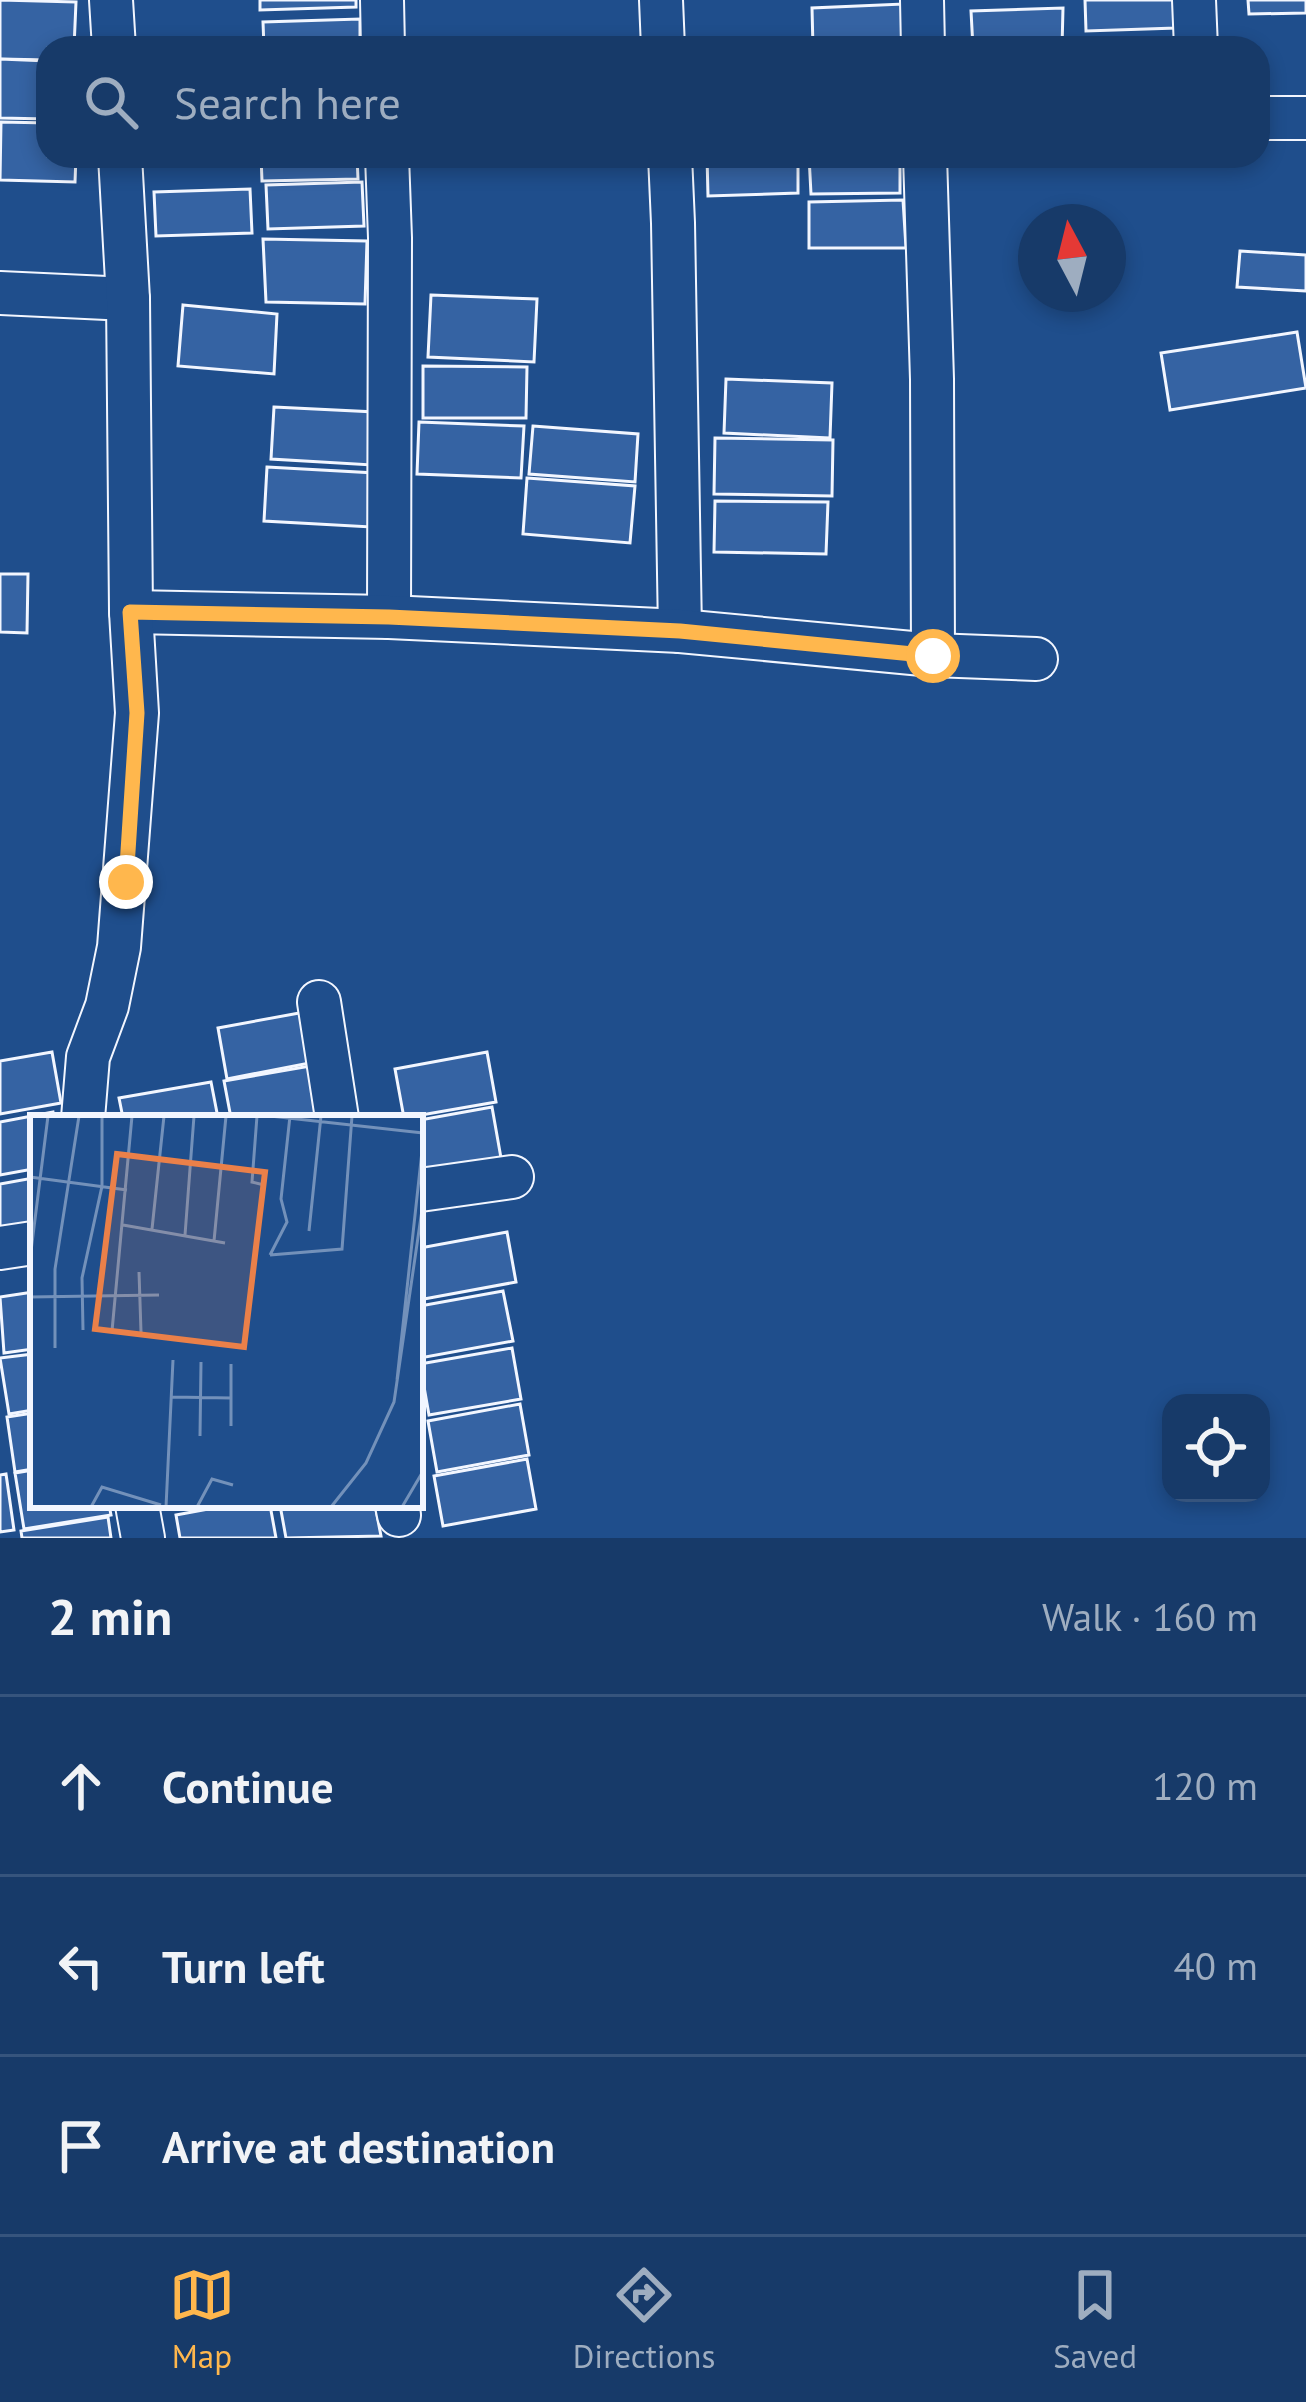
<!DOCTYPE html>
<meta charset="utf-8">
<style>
:root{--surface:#173a69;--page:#244571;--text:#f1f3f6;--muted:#9eadc0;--line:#36547d;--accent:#ffb74d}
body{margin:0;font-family:"PT Sans",sans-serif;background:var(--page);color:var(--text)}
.controls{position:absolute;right:36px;bottom:36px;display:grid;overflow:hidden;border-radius:24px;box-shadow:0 6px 18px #0003}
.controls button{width:108px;height:108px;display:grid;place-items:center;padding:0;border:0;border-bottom:3px solid var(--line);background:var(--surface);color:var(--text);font:60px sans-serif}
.compass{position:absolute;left:1018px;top:204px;width:108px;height:108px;border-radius:50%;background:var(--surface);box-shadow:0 6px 18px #0003;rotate:353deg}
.stop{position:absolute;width:36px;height:36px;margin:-27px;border:9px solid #ffb74d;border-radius:50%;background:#fff}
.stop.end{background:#ffb74d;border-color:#fff;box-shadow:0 3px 12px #0008}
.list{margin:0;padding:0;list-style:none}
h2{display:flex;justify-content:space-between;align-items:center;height:156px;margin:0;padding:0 48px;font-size:51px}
h2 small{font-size:39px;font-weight:400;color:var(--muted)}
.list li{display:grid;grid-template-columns:78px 1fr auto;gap:36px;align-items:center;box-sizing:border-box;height:180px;padding:0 48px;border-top:3px solid var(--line)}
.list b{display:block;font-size:45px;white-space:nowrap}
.list em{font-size:39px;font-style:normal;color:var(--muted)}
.icon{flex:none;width:66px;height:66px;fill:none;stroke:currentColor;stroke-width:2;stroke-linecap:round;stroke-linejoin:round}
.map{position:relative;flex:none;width:1306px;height:1538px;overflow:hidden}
.search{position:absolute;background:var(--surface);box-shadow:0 6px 18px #0003;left:36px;right:36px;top:36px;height:132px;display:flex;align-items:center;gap:30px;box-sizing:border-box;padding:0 42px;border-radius:36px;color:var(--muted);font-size:45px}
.sheet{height:696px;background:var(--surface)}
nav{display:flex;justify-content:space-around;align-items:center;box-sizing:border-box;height:168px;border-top:3px solid var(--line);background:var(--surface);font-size:33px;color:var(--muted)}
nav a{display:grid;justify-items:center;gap:6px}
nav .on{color:var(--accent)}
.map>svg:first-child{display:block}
.building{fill:#3563a3;stroke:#f2f6ff;stroke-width:3}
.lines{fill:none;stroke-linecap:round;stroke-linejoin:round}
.minor-casing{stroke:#f2f6ff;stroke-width:46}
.minor{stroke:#1f4e8c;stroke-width:42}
.route{stroke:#ffb74d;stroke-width:15}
.inset-road{fill:none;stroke:#7391ba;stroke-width:3}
.view{fill:#ea8049;fill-opacity:0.15;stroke:#ea8049;stroke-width:6}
.inset-edge{fill:none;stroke:#f2f6ff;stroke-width:6}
</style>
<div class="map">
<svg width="1306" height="1538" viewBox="0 0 1306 1538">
<rect width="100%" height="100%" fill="#1f4e8c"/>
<g class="building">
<path d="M0,0L76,2L74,48H48V60L0,59Z"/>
<path d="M260,0H356V7L260,10Z"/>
<path d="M1085,0H1176V28L1086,31Z"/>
<path d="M1248,0H1306V13L1249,14Z"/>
<path d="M903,4L902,48H813L812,8Z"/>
<path d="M1063,8L1062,48H973L971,11Z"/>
<path d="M360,19V48H264L263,22Z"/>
<path d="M1171,42V48H1080V45Z"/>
<path d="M0,59L48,61V119L0,118Z"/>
<path d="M1,122L48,123V156H76L75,182L0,180Z"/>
<path d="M261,156H357L358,179L262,181Z"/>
<path d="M707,156H798V193L708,196Z"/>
<path d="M809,156H900V193L811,194Z"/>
<path d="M362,182L364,226L268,229L266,185Z"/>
<path d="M250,189L252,233L156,236L154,192Z"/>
<path d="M903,200L906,248H809V202Z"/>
<path d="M263,239L367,241L365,304L266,302Z"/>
<path d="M1240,251L1306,255V291L1237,287Z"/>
<path d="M431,295L537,299L534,362L428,357Z"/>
<path d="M183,305L277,314L274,374L178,366Z"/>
<path d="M1297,332L1306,388L1170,410L1161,353Z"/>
<path d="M423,366L527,367L526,418H423Z"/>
<path d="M726,379L832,383L830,438L724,433Z"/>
<path d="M274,407L375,412L372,465L271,459Z"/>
<path d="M419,422L524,426L521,478L417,474Z"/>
<path d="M533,426L638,434L635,482L529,474Z"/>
<path d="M715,438L833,440L832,496L714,494Z"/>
<path d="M267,467L375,473L371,527L264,521Z"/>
<path d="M527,478L635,486L630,543L523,534Z"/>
<path d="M715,501L828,502L826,554L714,552Z"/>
<path d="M0,574H28L27,633L0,632Z"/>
<path d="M310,1011L320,1061L227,1079L218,1028Z"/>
<path d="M52,1052L61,1103L0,1114V1061Z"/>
<path d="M487,1052L496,1102L404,1118L395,1069Z"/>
<path d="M316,1065L326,1116L231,1118L224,1081Z"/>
<path d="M211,1082L218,1118H123L119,1098Z"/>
<path d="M492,1107L501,1158L420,1172V1120Z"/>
<path d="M53,1112L54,1118H33V1169L0,1175V1122Z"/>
<path d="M33,1178V1230L0,1235V1184Z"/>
<path d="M507,1232L516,1282L424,1299L420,1279V1248Z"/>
<path d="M503,1291L513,1341L420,1358V1306Z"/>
<path d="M33,1292V1349L4,1353L0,1297Z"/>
<path d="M512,1348L521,1399L429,1415L420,1364Z"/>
<path d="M33,1354V1410L9,1414L0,1358Z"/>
<path d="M520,1404L529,1455L437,1472L428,1421Z"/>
<path d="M33,1413V1469L15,1472L7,1417Z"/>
<path d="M527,1459L536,1509L443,1526L434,1476Z"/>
<path d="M33,1470V1505H109L111,1515L24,1529L15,1473Z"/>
<path d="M6,1474L14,1530L0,1532V1475Z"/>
<path d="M230,1505H270L276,1538H180L176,1515Z"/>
<path d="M280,1505H375L381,1536L286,1538Z"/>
<path d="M108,1517L111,1538H22L21,1531Z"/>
</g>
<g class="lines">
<g class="minor-casing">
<g id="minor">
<path d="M111,0L114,48"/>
<path d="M382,0L383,48"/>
<path d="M661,0L663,48"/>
<path d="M922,0L923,48"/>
<path d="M1194,0L1196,48"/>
<path d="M1258,118H1306"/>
<path d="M387,156L390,238L389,617"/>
<path d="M670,156L673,223L680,631"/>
<path d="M925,156L932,379L933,655"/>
<path d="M0,293L128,299"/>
<path d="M131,612L389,617L680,631L933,655L1036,659"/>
<path d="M319,1002L337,1118"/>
<path d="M83,1118L88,1057L107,1006L119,947L137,713L131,612L128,299L120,156"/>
<path d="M420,1190L512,1177"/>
<path d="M0,1248L33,1243"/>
<path d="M137,1505L143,1538"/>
<path d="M397,1505L399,1515"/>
</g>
</g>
<use href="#minor" class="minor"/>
</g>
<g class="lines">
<path class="route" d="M126,882L137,713L130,612L389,617L680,631L933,656"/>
</g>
<g transform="translate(30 1115)">
<rect width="393" height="393" fill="#1f4e8c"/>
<path class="inset-road" d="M227,1L222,67L234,70M240,1L393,18M0,62L97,75M93,110L195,128M122,114L134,1M279,116L291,1M155,120L164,1M184,126L196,1M240,140L312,134L322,1M240,140L257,107L251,84L260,1M0,144L18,1M109,157L111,217M0,182L129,180M53,215L52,163L72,71V1M82,216L102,1M25,233V154L49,1M201,249V311M367,265L393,27M142,282L201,283M170,321L171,247M61,392L72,372L131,390M136,392L143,245M167,392L182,364L203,370M301,392L336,348L364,287L393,88M372,392L392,358"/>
<path class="view" d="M87,39L235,57L214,232L65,214Z"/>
<rect width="393" height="393" class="inset-edge"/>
</g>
</svg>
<div class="controls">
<button><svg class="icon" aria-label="locate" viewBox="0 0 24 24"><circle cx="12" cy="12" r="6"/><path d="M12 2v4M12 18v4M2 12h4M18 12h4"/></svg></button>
</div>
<svg class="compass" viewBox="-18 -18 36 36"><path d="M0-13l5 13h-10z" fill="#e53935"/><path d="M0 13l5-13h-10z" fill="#9eadc0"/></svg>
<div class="stop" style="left:933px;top:656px"></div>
<div class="stop end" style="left:126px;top:882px"></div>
<div class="search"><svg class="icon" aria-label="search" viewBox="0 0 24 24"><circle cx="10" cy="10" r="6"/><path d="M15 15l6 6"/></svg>Search here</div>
</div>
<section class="sheet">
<h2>2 min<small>Walk · 160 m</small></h2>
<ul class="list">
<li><svg class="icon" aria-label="ahead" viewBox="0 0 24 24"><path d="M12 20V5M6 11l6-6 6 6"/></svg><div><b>Continue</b></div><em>120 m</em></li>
<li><svg class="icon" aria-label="left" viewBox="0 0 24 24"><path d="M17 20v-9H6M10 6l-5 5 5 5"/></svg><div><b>Turn left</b></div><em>40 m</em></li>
<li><svg class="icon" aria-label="arrive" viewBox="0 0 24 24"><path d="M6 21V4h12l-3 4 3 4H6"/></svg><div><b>Arrive at destination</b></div></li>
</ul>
</section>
<nav>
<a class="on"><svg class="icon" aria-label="map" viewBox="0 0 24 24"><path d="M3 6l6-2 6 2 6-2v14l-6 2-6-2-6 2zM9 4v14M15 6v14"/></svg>Map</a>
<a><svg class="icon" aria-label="directions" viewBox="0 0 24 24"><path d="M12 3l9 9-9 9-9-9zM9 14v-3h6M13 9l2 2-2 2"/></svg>Directions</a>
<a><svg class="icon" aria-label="saved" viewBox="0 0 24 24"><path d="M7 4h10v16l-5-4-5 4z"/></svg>Saved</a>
</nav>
